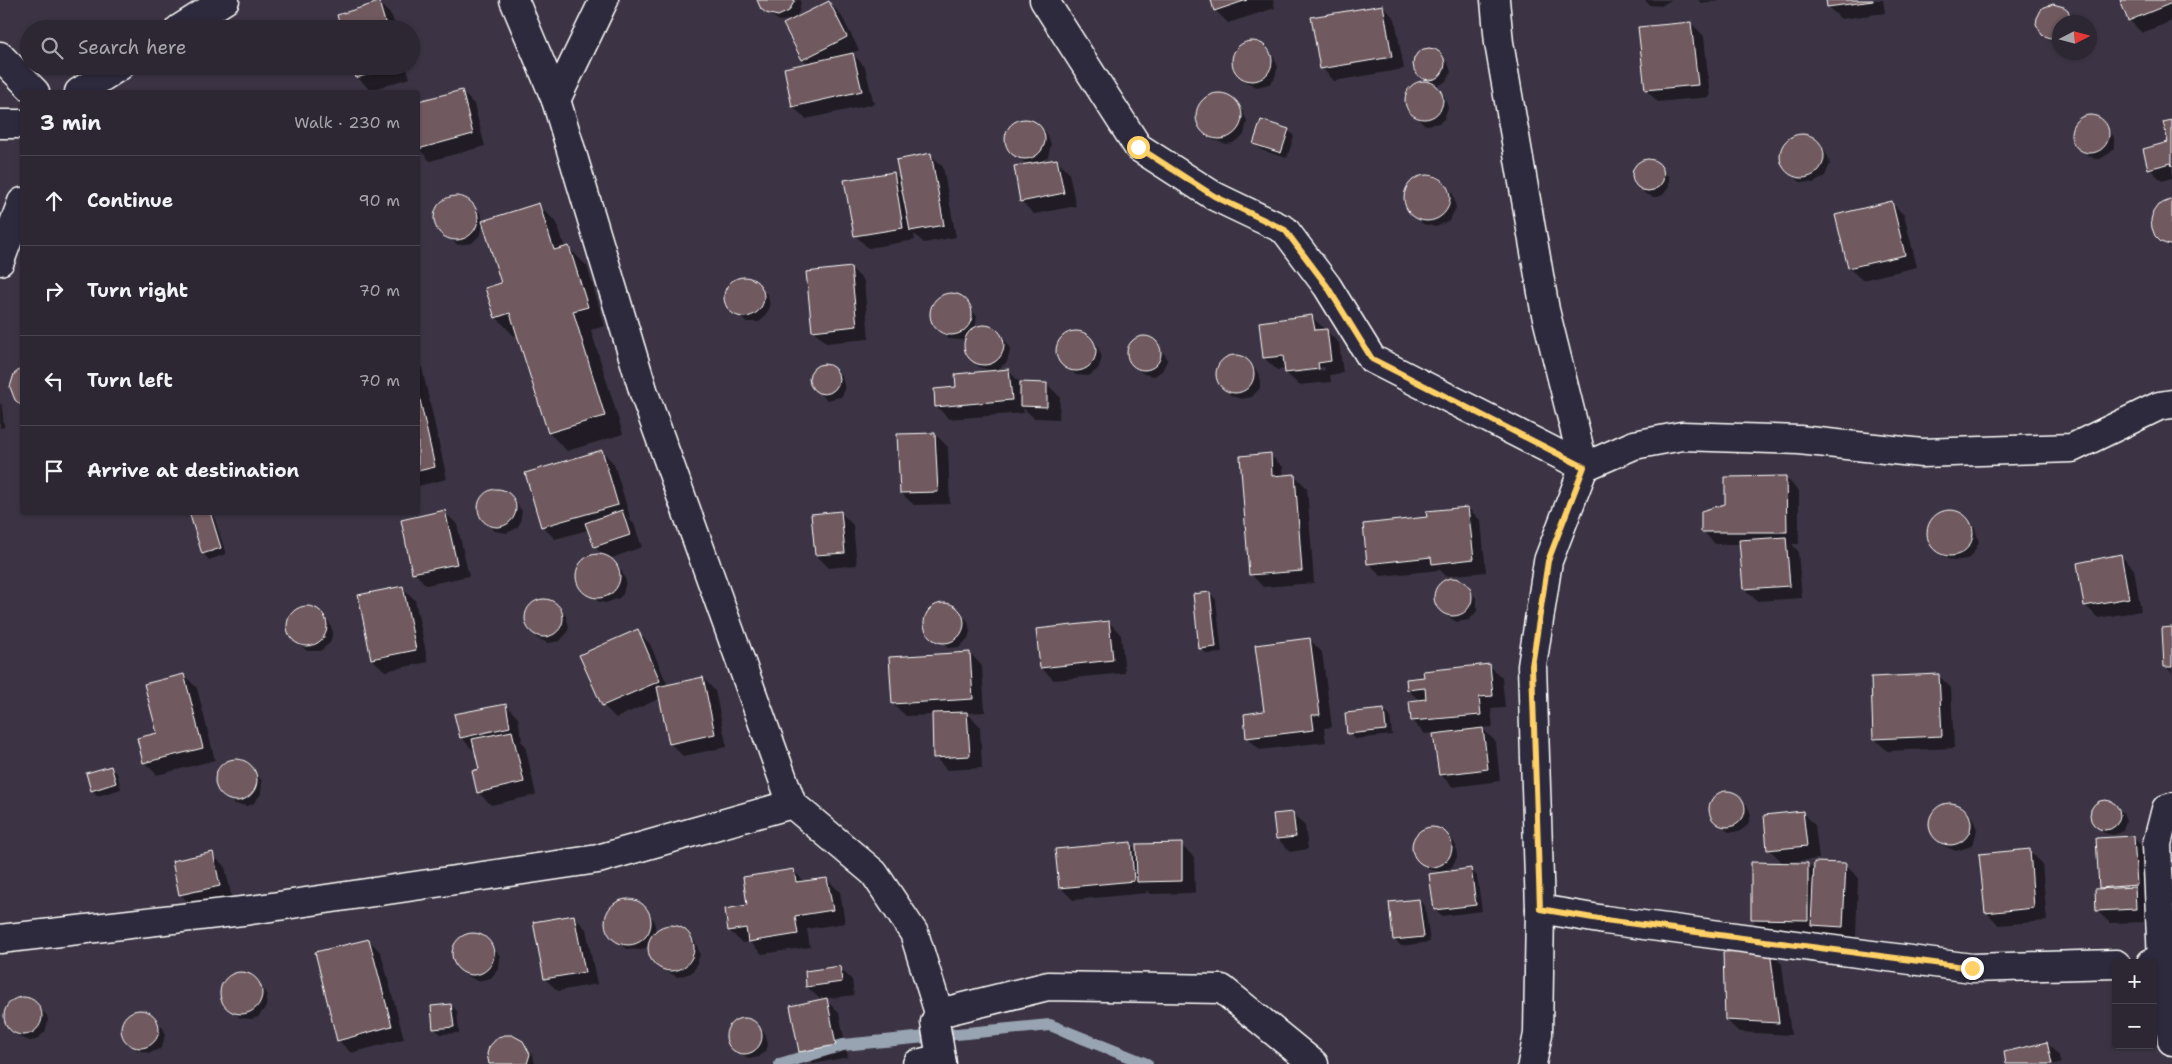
<!DOCTYPE html>
<meta charset="utf-8">
<style>
:root{--surface:#2d2733;--page:#39333f;--text:#f1f3f6;--muted:#a7a5ac;--line:#48444e}
body{margin:0;font-family:"Shantell Sans",sans-serif;background:var(--page);color:var(--text)}
.controls{position:absolute;right:15px;bottom:15px;display:grid;overflow:hidden;border-radius:5px;box-shadow:0 1px 4px #0004}
.controls button{width:45px;height:45px;display:grid;place-items:center;padding:0;border:0;border-bottom:1px solid var(--line);background:var(--surface);color:var(--text);font:25px sans-serif}
.compass{position:absolute;left:2052px;top:15px;width:45px;height:45px;border-radius:50%;background:var(--surface);box-shadow:0 1px 4px #0004;rotate:84deg}
.stop{position:absolute;width:15px;height:15px;margin:-11px;border:4px solid #ffd166;border-radius:50%;background:#fff}
.stop.end{background:#ffd166;border-color:#fff;box-shadow:0 1px 5px #0008}
.list{margin:0;padding:0;list-style:none}
h2{display:flex;justify-content:space-between;align-items:center;height:65px;margin:0;padding:0 20px;font-size:21px}
h2 small{font-size:16px;font-weight:400;color:var(--muted)}
.list li{display:grid;grid-template-columns:32px 1fr auto;gap:15px;align-items:center;box-sizing:border-box;height:90px;padding:0 20px;border-top:1px solid var(--line)}
.list b{display:block;font-size:19px;white-space:nowrap}
.list em{font-size:16px;font-style:normal;color:var(--muted)}
.icon{flex:none;width:28px;height:28px;fill:none;stroke:currentColor;stroke-width:2;stroke-linecap:round;stroke-linejoin:round}
.map{position:relative;flex:none;width:2172px;height:1064px;overflow:hidden}
.search{position:absolute;background:var(--surface);box-shadow:0 1px 4px #0004;left:20px;top:20px;width:400px;height:55px;display:flex;align-items:center;gap:12px;box-sizing:border-box;padding:0 18px;border-radius:28px;color:var(--muted);font-size:19px}
.panel{position:absolute;background:var(--surface);box-shadow:0 1px 4px #0004;left:20px;top:90px;width:400px;height:425px;border-radius:5px}
.map>svg:first-child{display:block}
.shadow{fill:#0007;fill-rule:evenodd}
.lines{fill:none;stroke-linecap:round;stroke-linejoin:round}
.stream{stroke:#98a4b2;stroke-width:12}
.building{fill:#705a5f;stroke:#fff}
.minor-casing{stroke:#fff;stroke-width:31}
.minor{stroke:#2f2a3d;stroke-width:28}
.route{stroke:#ffd166;stroke-width:6}
</style>
<div class="map">
<svg width="2172" height="1064" viewBox="0 0 2172 1064">
<rect width="100%" height="100%" fill="#3c3444"/>
<filter id="ink" filterUnits="userSpaceOnUse"><feTurbulence type="fractalNoise" baseFrequency=".02" numOctaves="2"/><feDisplacementMap in="SourceGraphic" scale="10" xChannelSelector="R" yChannelSelector="G"/><feConvolveMatrix kernelMatrix="1 2 1 2 8 2 1 2 1" color-interpolation-filters="sRGB"/></filter>
<g filter="url(#ink)">
<g class="shadow">
<path d="M759,0H801L799,12L793,20L779,21L762,8Z"/>
<path d="M1212,0H1273L1275,8L1228,23L1215,10Z"/>
<path d="M1645,0H1671L1661,6L1649,5Z"/>
<path d="M1698,0H1721L1701,3Z"/>
<path d="M1828,0H1883L1885,13L1841,19L1828,7Z"/>
<path d="M2121,0H2172V21L2142,33L2129,20Z"/>
<path d="M829,2L841,15L859,50L852,53L865,67L874,104L806,119L793,107L808,64L803,59Z"/>
<path d="M379,3L392,16L396,29H343Z"/>
<path d="M1383,6L1395,19L1404,69L1334,81L1322,68Z"/>
<path d="M2064,8L2074,18L2076,22H2060V45L2049,40L2043,34Z"/>
<path d="M1691,23L1704,36L1710,97L1658,102L1646,90Z"/>
<path d="M1250,42H1255L1273,56L1278,67L1274,80L1269,84L1257,87L1246,82L1239,75L1233,64V59L1238,48Z"/>
<path d="M1429,49L1434,50L1448,63L1451,72L1446,81L1442,84L1432,86L1445,97L1448,108L1444,119L1439,123L1427,125L1422,123L1407,107V94L1414,86L1419,84H1430L1418,73L1414,65L1417,56Z"/>
<path d="M354,66H406L410,78L370,90L357,77Z"/>
<path d="M461,91L474,104L485,146L430,161L418,148V103Z"/>
<path d="M1221,94L1235,101L1241,107L1247,121L1244,135L1233,143L1226,144L1213,140L1201,128L1197,114L1203,101L1208,97Z"/>
<path d="M2085,118H2096L2101,121L2114,137V148L2110,153L2100,159H2095L2084,153L2078,147L2072,136L2076,125Z"/>
<path d="M1021,120H1027L1039,126L1046,132L1051,144L1048,157L1039,163L1057,160L1069,173L1076,206L1034,214L1021,201L1028,165L1013,154L1007,144L1006,138L1011,126Z"/>
<path d="M2172,121V178L2162,181L2149,168L2169,143Z"/>
<path d="M1288,130L1294,136L1287,158L1261,150L1255,144Z"/>
<path d="M1797,136L1811,137L1823,147L1829,159L1830,164L1825,176L1814,183L1800,182L1783,165L1782,150L1790,139Z"/>
<path d="M931,155L943,167L956,237L924,243L914,234L915,240L868,248L855,235L894,173L902,181Z"/>
<path d="M1646,160L1655,162L1669,177V187L1663,195L1658,197H1653L1644,193L1633,178L1634,168Z"/>
<path d="M1427,176L1441,181L1453,194L1456,208L1449,221L1436,227L1423,224L1411,212L1405,199L1409,186L1415,181Z"/>
<path d="M457,197L470,202L481,214L483,222L539,205L557,223L565,248L568,247L587,266L605,326L591,330L623,434L567,451L549,433L518,334L514,336L496,317L502,284L483,222L481,234L472,243L458,245L440,231L435,218L439,205L444,201Z"/>
<path d="M2172,201V249L2162,241Z"/>
<path d="M1892,203L1904,215L1917,267L1862,280L1849,268Z"/>
<path d="M851,268L864,281L869,339L826,343L813,330Z"/>
<path d="M746,279L751,280L768,295L770,307L764,318L759,322H746L729,308L727,291L734,282Z"/>
<path d="M945,296H957L970,306L977,317L975,328L983,326L995,329L1002,336L1009,346L1010,351L1007,362L995,372L979,367L965,349L967,337L962,340L948,339L933,323L932,309L935,304Z"/>
<path d="M1312,317L1339,343L1343,373L1330,375L1331,382L1299,385L1286,373V369L1277,370L1264,358ZM1325,367V370L1296,373V371Z"/>
<path d="M1081,333L1098,347L1102,358L1098,369L1089,376L1076,375L1060,360L1058,348L1060,342L1069,334Z"/>
<path d="M1143,338L1153,341L1166,356L1167,361L1162,371L1154,376L1144,374L1140,371L1133,364L1129,355V350L1134,342Z"/>
<path d="M418,350L447,479L418,486Z"/>
<path d="M1234,356L1240,357L1250,363L1260,375V388L1252,397L1241,399L1230,395L1219,383L1217,371L1223,361Z"/>
<path d="M826,365L835,370L842,376L845,390L841,397L827,400L813,388L811,374L817,367Z"/>
<path d="M20,370H22V406L16,399Z"/>
<path d="M1009,371L1021,384H1047L1060,397L1059,419L1034,418L1023,408L1024,413L949,419L937,407L958,388Z"/>
<path d="M0,403L2,405L4,427L0,428Z"/>
<path d="M935,434L948,447L950,504L914,505L901,493Z"/>
<path d="M602,451L614,464L630,517L628,518L634,524L642,547L609,559L621,570L626,581L623,594L619,598L606,603L599,602L581,587L578,573L584,561L597,555L604,556L595,547L588,530L555,539L543,527Z"/>
<path d="M1270,455L1283,467L1284,476L1294,475L1307,488L1314,583L1263,587L1251,574Z"/>
<path d="M1786,478L1799,491V544H1792L1798,551L1802,598L1757,601L1744,589L1741,544H1715L1703,531L1727,505Z"/>
<path d="M499,491L510,495L522,511L520,523L517,528L507,533L495,531L484,520L480,509L483,497L488,494Z"/>
<path d="M1468,508L1481,521L1486,572L1446,576L1440,570L1381,576L1369,563L1428,518Z"/>
<path d="M190,512L213,513L226,554L209,560L203,553Z"/>
<path d="M444,512L457,524L469,576L426,585L414,572Z"/>
<path d="M840,512L853,525L857,565L829,568L816,555Z"/>
<path d="M1957,512L1975,528L1979,542L1972,556L1967,559L1953,561L1940,555L1934,548L1928,535L1932,521L1936,516L1942,513Z"/>
<path d="M2121,556L2134,569L2141,611L2098,618L2086,606L2079,564Z"/>
<path d="M1452,580L1462,582L1477,599V611L1469,620L1457,622L1447,616L1437,605L1436,593L1438,589L1446,581Z"/>
<path d="M402,587L415,600L428,662L385,671L372,659Z"/>
<path d="M1210,593L1216,600L1222,653L1207,654L1201,648Z"/>
<path d="M544,600L556,604L566,616L569,627L567,633L560,641L548,643L537,638L531,631L525,620L526,614L533,604Z"/>
<path d="M946,604L952,606L968,621L970,632L968,638L960,647L948,648L937,642L946,647L947,645L933,637V639L925,623L926,617L934,607Z"/>
<path d="M308,608L318,611L329,622L333,632L330,643L320,651H307L290,636L288,623L295,612Z"/>
<path d="M1109,622L1121,635L1125,673L1054,680L1041,668Z"/>
<path d="M2172,629V673L2166,667Z"/>
<path d="M637,631L650,644L668,686L703,678L715,691L727,747L683,756L670,743L661,698L616,718L603,705Z"/>
<path d="M1310,640L1322,652L1332,727L1324,728L1326,742L1260,750L1248,738Z"/>
<path d="M970,653L982,666L985,712L967,713L980,726L982,768L947,770L935,757L933,715L906,716L893,704Z"/>
<path d="M1489,665L1502,678L1505,708L1491,709L1493,727L1482,728L1496,742L1500,781L1453,787L1440,774L1434,733L1425,734L1412,721L1420,701L1408,690Z"/>
<path d="M184,675L197,688L215,760L157,775L144,762Z"/>
<path d="M1938,675L1951,688L1954,748L1887,751L1874,738Z"/>
<path d="M506,705L518,718L522,740H520L525,745L536,795L491,805L478,792L480,770L476,750H473L461,737Z"/>
<path d="M1384,710L1390,716L1392,735L1355,739L1348,733Z"/>
<path d="M230,762H242L252,769L262,781L261,794L253,804L247,806L234,804L218,788L217,782L220,770Z"/>
<path d="M110,767L117,773L121,789L98,796L92,790Z"/>
<path d="M1731,792L1747,805L1751,815L1748,825L1739,832H1729L1713,818L1711,813L1712,801L1720,794Z"/>
<path d="M2104,801H2109L2123,813L2126,821L2122,832L2113,835L2104,833L2092,818L2095,805Z"/>
<path d="M1947,804H1954L1972,817L1977,829L1974,842L1969,847L1956,851L1944,846L1930,828L1932,815L1935,810Z"/>
<path d="M1802,812L1815,825L1819,859L1783,862V863L1769,849Z"/>
<path d="M1292,813L1305,826L1308,849L1290,852L1278,839Z"/>
<path d="M1437,828L1453,841L1456,846L1457,857L1452,867L1441,872L1428,869L1417,858L1413,845L1419,833L1424,830Z"/>
<path d="M2133,837L2146,850L2149,898H2144L2147,901L2148,922L2110,923L2097,911L2100,890L2097,839Z"/>
<path d="M1130,843L1137,850L1181,845L1194,857L1195,893L1151,894L1146,890L1147,893L1073,900L1060,887Z"/>
<path d="M2029,851L2042,863L2047,921L1999,925L1986,912Z"/>
<path d="M212,854L225,867L232,899L193,907L180,894Z"/>
<path d="M1808,864L1815,871L1845,865L1858,877L1856,939L1825,937L1819,932H1765L1752,919Z"/>
<path d="M793,870L805,882L827,879L840,892L845,923L807,929L810,947L762,954L750,942L742,943L729,930Z"/>
<path d="M1471,870L1477,876L1482,911L1441,916L1435,910Z"/>
<path d="M631,900L638,902L654,920L656,933L669,926L682,929L695,941L700,954L696,967L691,973L678,977L665,971L650,953L651,940L647,947L641,950L627,949L609,933L606,927L608,913L618,902Z"/>
<path d="M1419,900L1425,906L1430,942L1401,946L1394,939Z"/>
<path d="M573,916L586,929L597,984L558,991L545,979Z"/>
<path d="M469,934L482,935L487,939L500,956L499,968L491,978L477,981L464,974L458,967L453,954L457,941Z"/>
<path d="M369,940L381,953L404,1039L351,1053L338,1040Z"/>
<path d="M1769,951L1782,964L1791,1035L1739,1032L1726,1020Z"/>
<path d="M840,968L852,980L854,995L825,999L839,1013L848,1057L813,1064L800,1051L822,1001L807,987Z"/>
<path d="M246,974L252,977L267,994L266,1007L258,1017L252,1019L240,1018L224,1002L222,989L228,979L233,975Z"/>
<path d="M22,998L33,1001L47,1016L48,1021L45,1032L36,1040L30,1041L19,1037L6,1020L8,1008L16,1000Z"/>
<path d="M451,1005L457,1011L459,1033L441,1034L434,1028Z"/>
<path d="M138,1011L149,1013L163,1028L165,1033L163,1044L160,1049L149,1053L137,1050L123,1033L124,1021L132,1013Z"/>
<path d="M738,1020H748L765,1033L768,1044L767,1049L759,1057L749,1059L739,1054L729,1042L728,1032L734,1023Z"/>
<path d="M2047,1043L2059,1056L2061,1064H2007Z"/>
<path d="M524,1045L533,1055L535,1064H491Z"/>
</g>
<g class="lines">
<path class="stream" d="M780,1064L843,1045L1050,1025L1147,1064"/>
</g>
<g class="building">
<path d="M757,0H795L789,11L778,16L766,13L761,9Z"/>
<path d="M1211,0H1247L1214,11Z"/>
<path d="M1826,0H1873V1L1827,7Z"/>
<path d="M2120,0H2172V3L2128,21Z"/>
<path d="M829,1L847,37L802,60L783,24Z"/>
<path d="M379,2L387,29H341L337,15Z"/>
<path d="M2053,4L2064,7L2068,10L2072,22H2060V39H2053L2042,35L2036,24L2037,18L2042,8Z"/>
<path d="M1383,5L1392,57L1320,69L1311,17Z"/>
<path d="M1691,22L1698,85L1645,90L1638,27Z"/>
<circle cx="1252" cy="61" r="20"/>
<circle cx="1429" cy="64" r="16"/>
<path d="M853,53L862,91L792,107L784,68Z"/>
<path d="M353,66H395L356,78Z"/>
<circle cx="1424" cy="100" r="19"/>
<path d="M462,90L473,134L418,149V101Z"/>
<circle cx="1219" cy="116" r="23"/>
<circle cx="2090" cy="134" r="19"/>
<circle cx="1025" cy="139" r="20"/>
<path d="M1261,120L1289,129L1281,153L1253,144Z"/>
<path d="M2172,120V166L2171,163L2148,169L2143,149L2168,142L2163,122Z"/>
<circle cx="1802" cy="156" r="22"/>
<path d="M931,153L944,225L910,231L896,160Z"/>
<circle cx="1648" cy="175" r="16"/>
<path d="M1057,159L1064,193L1020,202L1014,166Z"/>
<path d="M894,172L903,228L854,236L844,180Z"/>
<circle cx="1427" cy="198" r="23"/>
<circle cx="456" cy="218" r="22"/>
<path d="M2172,199V246L2161,242L2155,236L2152,228L2151,220L2153,212L2158,205Z"/>
<path d="M1892,201L1905,255L1848,268L1835,215Z"/>
<path d="M539,203L554,250L569,246L588,307L573,311L605,416L548,433L510,313L495,318L485,288L501,283L482,221Z"/>
<path d="M851,267L857,326L812,331L806,272Z"/>
<circle cx="744" cy="297" r="20"/>
<circle cx="951" cy="314" r="21"/>
<path d="M1312,315L1315,330L1327,329L1331,361L1318,363L1319,369L1285,373L1283,356L1263,358L1259,322Z"/>
<circle cx="984" cy="345" r="20"/>
<circle cx="1076" cy="351" r="20"/>
<circle cx="1144" cy="353" r="17"/>
<circle cx="1235" cy="374" r="19"/>
<circle cx="824" cy="379" r="15"/>
<path d="M22,368V406L15,400L10,387L14,374Z"/>
<path d="M1009,369L1012,400L935,407L934,389L956,387L955,374Z"/>
<path d="M1020,382L1047,383V407L1020,406Z"/>
<path d="M418,391L435,467L418,471Z"/>
<path d="M935,433L938,492L900,493L897,434Z"/>
<path d="M602,450L618,505L541,527L525,473Z"/>
<path d="M1271,453L1272,476L1295,474L1302,571L1249,575L1240,456Z"/>
<path d="M1786,476L1787,532H1701V511L1725,504V477Z"/>
<circle cx="497" cy="508" r="19"/>
<path d="M1468,507L1474,559L1432,564L1431,557L1367,564L1363,524L1427,517L1426,511Z"/>
<path d="M445,510L457,564L412,573L401,520Z"/>
<path d="M622,510L630,535L594,547L585,523Z"/>
<circle cx="1950" cy="533" r="23"/>
<path d="M841,511L845,553L815,555L811,514Z"/>
<path d="M189,512H210L221,548L202,554Z"/>
<path d="M1786,537L1790,586L1743,589L1739,540Z"/>
<path d="M2121,554L2129,598L2084,606L2077,563Z"/>
<circle cx="598" cy="576" r="22"/>
<circle cx="1453" cy="597" r="19"/>
<path d="M403,586L416,650L371,659L358,595Z"/>
<path d="M1210,592L1216,647L1199,649L1193,594Z"/>
<circle cx="544" cy="618" r="19"/>
<circle cx="944" cy="623" r="20"/>
<circle cx="307" cy="626" r="20"/>
<path d="M1109,621L1113,660L1040,668L1036,629Z"/>
<path d="M2172,627V667H2164L2162,628Z"/>
<path d="M638,629L660,681L602,706L579,655Z"/>
<path d="M1310,638L1320,715H1312L1314,730L1246,738L1244,714L1264,711L1255,645Z"/>
<path d="M970,652L973,699L892,704L889,657Z"/>
<path d="M1490,664L1493,696L1479,697L1481,715L1411,721L1409,701L1426,699L1425,688L1407,690L1406,679L1424,677L1423,671Z"/>
<path d="M184,674L203,748L143,763L137,738L157,733L144,684Z"/>
<path d="M1939,674L1942,736L1873,739L1871,677Z"/>
<path d="M703,677L715,734L669,744L657,687Z"/>
<path d="M506,704L510,727L460,738L454,714Z"/>
<path d="M1384,709L1386,730L1347,734L1345,713Z"/>
<path d="M967,712L970,756L933,758L932,713Z"/>
<path d="M1483,728L1488,769L1439,775L1433,734Z"/>
<path d="M512,731L524,782L477,793L472,771L479,769L472,739Z"/>
<circle cx="236" cy="780" r="21"/>
<path d="M111,766L116,783L91,791L86,773Z"/>
<circle cx="1727" cy="809" r="18"/>
<circle cx="2105" cy="815" r="15"/>
<circle cx="1950" cy="824" r="21"/>
<path d="M1803,811L1807,846L1767,850L1764,815Z"/>
<path d="M1293,812L1296,837L1276,839L1273,814Z"/>
<circle cx="1432" cy="847" r="20"/>
<path d="M2134,836L2137,885L2099,888L2096,838Z"/>
<path d="M1131,842L1134,881L1059,888L1055,849Z"/>
<path d="M1182,843V881L1137,882L1136,844Z"/>
<path d="M2030,849L2034,908L1985,913L1979,854Z"/>
<path d="M213,852L220,886L179,895L172,861Z"/>
<path d="M1751,862L1808,863V920L1751,919Z"/>
<path d="M1814,862L1846,863L1843,927L1811,925Z"/>
<path d="M1471,868L1476,905L1434,910L1429,874Z"/>
<path d="M794,869L796,882L827,878L833,910L795,916L798,934L748,942L746,928L728,931L725,909L747,905L743,877Z"/>
<path d="M2135,887L2136,909L2096,911L2095,889Z"/>
<path d="M1419,899L1424,937L1393,940L1389,902Z"/>
<circle cx="628" cy="922" r="23"/>
<path d="M574,915L585,972L544,979L533,922Z"/>
<circle cx="671" cy="948" r="23"/>
<circle cx="473" cy="954" r="21"/>
<path d="M369,939L392,1026L337,1041L315,952Z"/>
<path d="M1770,950L1779,1023L1725,1020L1723,952Z"/>
<path d="M840,966L842,982L806,987L805,971Z"/>
<circle cx="241" cy="993" r="21"/>
<circle cx="23" cy="1016" r="19"/>
<path d="M827,998L836,1045L799,1052L790,1006Z"/>
<path d="M451,1004L454,1027L433,1029L431,1006Z"/>
<circle cx="140" cy="1029" r="19"/>
<circle cx="744" cy="1036" r="18"/>
<path d="M505,1035H512L523,1041L530,1054L527,1064H489L487,1054L489,1047L498,1037Z"/>
<path d="M2047,1042L2052,1064H2006L2004,1052Z"/>
</g>
<g class="lines">
<g class="minor-casing">
<g id="minor">
<path d="M514,0L556,100L604,0"/>
<path d="M1044,0L1138,147L1214,196L1285,230L1327,286L1372,359L1584,467"/>
<path d="M1495,0L1499,43L1545,310L1584,467L1548,561L1532,666L1540,909L1538,1034L1532,1064"/>
<path d="M179,29L225,0"/>
<path d="M0,56L35,92"/>
<path d="M79,92L120,66"/>
<path d="M556,100L644,393L792,804L874,873L914,933L939,1013L935,1022L942,1064"/>
<path d="M0,124H22"/>
<path d="M0,261L22,202"/>
<path d="M1584,467L1634,445L1682,436L1799,440L1922,453L2072,448L2159,406L2172,404"/>
<path d="M1540,909L1605,920L1972,968L2116,964"/>
<path d="M0,939L251,910L598,859L792,804"/>
<path d="M2162,962L2172,1041"/>
<path d="M2151,963L2162,962L2157,844L2166,809L2172,807"/>
<path d="M939,1013L1048,986L1222,989L1314,1064"/>
<path d="M917,1064L941,1058"/>
</g>
</g>
<use href="#minor" class="minor"/>
</g>
</g>
<g class="lines" filter="url(#ink)">
<path class="route" d="M1138,147L1214,196L1285,230L1327,286L1372,359L1584,467L1548,561L1532,666L1540,909L1605,920L1972,968"/>
</g>
</svg>
<div class="controls">
<button>+</button>
<button>−</button>
</div>
<svg class="compass" viewBox="-18 -18 36 36"><path d="M0-13l5 13h-10z" fill="#e53935"/><path d="M0 13l5-13h-10z" fill="#a7a5ac"/></svg>
<div class="stop" style="left:1138px;top:147px"></div>
<div class="stop end" style="left:1972px;top:968px"></div>
<div class="search"><svg class="icon" aria-label="search" viewBox="0 0 24 24"><circle cx="10" cy="10" r="6"/><path d="M15 15l6 6"/></svg>Search here</div>
<section class="panel">
<h2>3 min<small>Walk · 230 m</small></h2>
<ul class="list">
<li><svg class="icon" aria-label="ahead" viewBox="0 0 24 24"><path d="M12 20V5M6 11l6-6 6 6"/></svg><div><b>Continue</b></div><em>90 m</em></li>
<li><svg class="icon" aria-label="right" viewBox="0 0 24 24"><path d="M7 20v-9h11M14 6l5 5-5 5"/></svg><div><b>Turn right</b></div><em>70 m</em></li>
<li><svg class="icon" aria-label="left" viewBox="0 0 24 24"><path d="M17 20v-9H6M10 6l-5 5 5 5"/></svg><div><b>Turn left</b></div><em>70 m</em></li>
<li><svg class="icon" aria-label="arrive" viewBox="0 0 24 24"><path d="M6 21V4h12l-3 4 3 4H6"/></svg><div><b>Arrive at destination</b></div></li>
</ul>
</section>
</div>
